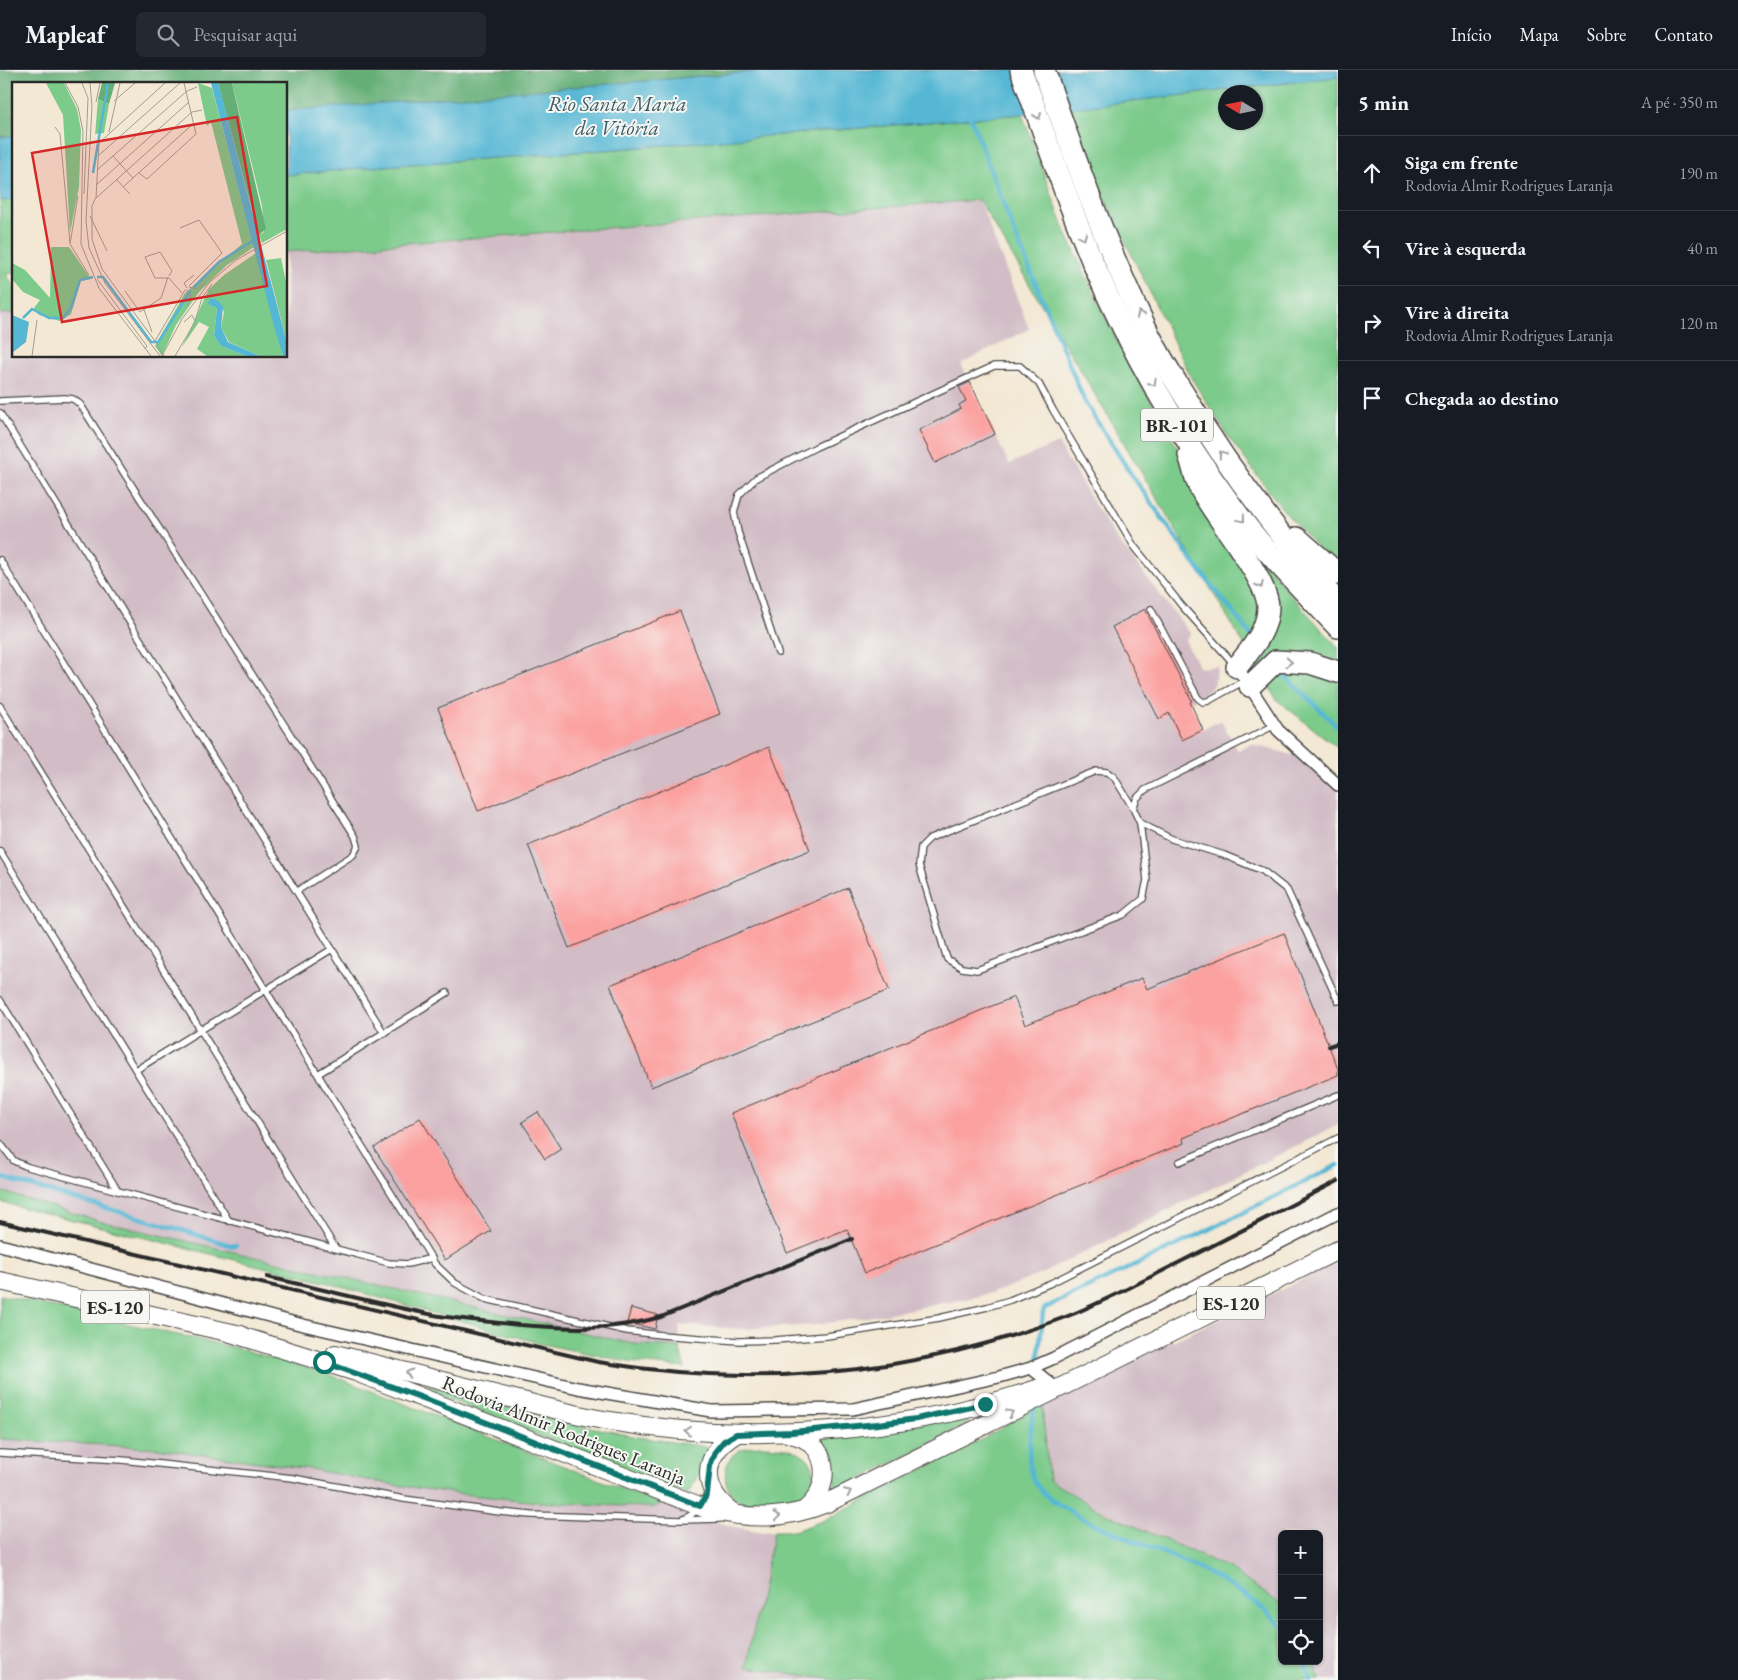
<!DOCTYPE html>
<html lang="pt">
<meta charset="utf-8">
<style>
:root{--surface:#171b24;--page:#242831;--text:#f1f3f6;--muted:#9ea1a6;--line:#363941}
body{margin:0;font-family:"EB Garamond",serif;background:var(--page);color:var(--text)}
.controls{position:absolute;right:15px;bottom:15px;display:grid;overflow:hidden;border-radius:8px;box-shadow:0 1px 4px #0004}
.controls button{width:45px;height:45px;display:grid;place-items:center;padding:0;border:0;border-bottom:1px solid var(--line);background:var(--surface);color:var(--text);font:25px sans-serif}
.compass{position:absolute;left:1218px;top:15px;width:45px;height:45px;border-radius:50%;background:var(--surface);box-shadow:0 1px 4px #0004;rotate:280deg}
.stop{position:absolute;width:15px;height:15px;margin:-11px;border:4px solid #0f766e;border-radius:50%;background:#fff}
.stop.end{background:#0f766e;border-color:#fff;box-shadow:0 1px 5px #0008}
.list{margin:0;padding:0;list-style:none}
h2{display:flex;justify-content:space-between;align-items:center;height:65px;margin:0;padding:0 20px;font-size:21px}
h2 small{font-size:16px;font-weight:400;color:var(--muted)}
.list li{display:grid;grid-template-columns:32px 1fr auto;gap:15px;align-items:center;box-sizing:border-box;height:75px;padding:0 20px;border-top:1px solid var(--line)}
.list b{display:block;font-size:19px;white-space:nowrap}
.list p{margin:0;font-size:16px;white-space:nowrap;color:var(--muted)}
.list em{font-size:16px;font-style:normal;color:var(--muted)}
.icon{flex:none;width:28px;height:28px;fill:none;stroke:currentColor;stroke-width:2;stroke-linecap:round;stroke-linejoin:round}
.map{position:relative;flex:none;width:1338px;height:1610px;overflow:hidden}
header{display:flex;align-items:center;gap:30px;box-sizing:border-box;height:70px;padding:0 25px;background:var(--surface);border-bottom:1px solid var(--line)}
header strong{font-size:24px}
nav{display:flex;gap:28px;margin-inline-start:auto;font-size:18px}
.search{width:350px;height:45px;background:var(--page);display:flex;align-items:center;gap:12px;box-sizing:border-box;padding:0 18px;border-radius:8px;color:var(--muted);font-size:19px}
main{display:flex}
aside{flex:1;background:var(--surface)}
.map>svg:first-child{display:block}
.industrial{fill:#d2bdc6}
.green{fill:#7ccb8b;stroke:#547b5b;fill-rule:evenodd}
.forest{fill:#65af77;stroke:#486d51}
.water{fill:#55b7d4;stroke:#407180}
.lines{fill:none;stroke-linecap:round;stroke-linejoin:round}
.stream{stroke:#55b7d4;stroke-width:4.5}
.building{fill:#fba1a0}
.service-casing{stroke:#494744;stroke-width:8}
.minor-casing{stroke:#494744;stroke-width:14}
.primary-casing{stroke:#494744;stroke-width:20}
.motorway-casing{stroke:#494744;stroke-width:24}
.service{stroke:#fff;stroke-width:5.5}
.minor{stroke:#fff;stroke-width:11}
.primary{stroke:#fff;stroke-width:18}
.motorway{stroke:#fff;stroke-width:21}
.rail{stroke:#2b2b2b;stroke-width:4}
.oneway{stroke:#a0a0a0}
.route{stroke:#0f766e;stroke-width:6}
.labels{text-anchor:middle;stroke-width:4;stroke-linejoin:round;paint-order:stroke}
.shield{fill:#f6f6f2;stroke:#686867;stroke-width:1}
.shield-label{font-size:19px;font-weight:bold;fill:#2b2b2b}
.street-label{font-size:20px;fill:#2b2b2b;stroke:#f6f6f2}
.water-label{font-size:21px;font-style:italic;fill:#3a5c66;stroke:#f6f6f2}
.inset-river{fill:none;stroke:#55b7d4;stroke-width:2.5}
.inset-road{fill:none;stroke:#a39c90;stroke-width:1}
.view{fill:#d62828;fill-opacity:0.15;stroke:#d62828;stroke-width:2.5}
.inset-edge{fill:none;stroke:#2b2b2b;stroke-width:2.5}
</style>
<header>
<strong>Mapleaf</strong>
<div class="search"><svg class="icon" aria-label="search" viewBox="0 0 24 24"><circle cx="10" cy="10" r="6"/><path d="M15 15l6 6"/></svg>Pesquisar aqui</div>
<nav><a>Início</a><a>Mapa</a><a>Sobre</a><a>Contato</a></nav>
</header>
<main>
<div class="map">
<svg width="1338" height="1610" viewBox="0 0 1338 1610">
<rect width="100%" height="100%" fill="#f6f6f2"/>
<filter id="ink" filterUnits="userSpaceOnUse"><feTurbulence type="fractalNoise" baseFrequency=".02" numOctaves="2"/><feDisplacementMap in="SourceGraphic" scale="10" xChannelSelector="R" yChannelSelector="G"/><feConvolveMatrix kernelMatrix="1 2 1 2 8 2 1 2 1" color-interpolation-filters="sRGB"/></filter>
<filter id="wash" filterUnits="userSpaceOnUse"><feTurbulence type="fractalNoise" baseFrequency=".0096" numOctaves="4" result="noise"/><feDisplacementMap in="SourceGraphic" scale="20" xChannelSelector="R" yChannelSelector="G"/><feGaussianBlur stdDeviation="1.12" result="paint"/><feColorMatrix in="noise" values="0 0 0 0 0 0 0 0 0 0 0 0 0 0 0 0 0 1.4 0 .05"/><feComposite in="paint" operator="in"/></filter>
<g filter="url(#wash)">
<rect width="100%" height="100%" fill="#f3e8d4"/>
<g class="industrial">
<path d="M979,130L1029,259L961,294L1009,394L1058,373L1094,434L1116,468L1190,563L1189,566L1185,570L1199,598L1217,596L1216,608L1211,618L1207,622L1189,633L1203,659L1221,650L1238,681L1251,674L1307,689L1338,719V1055L1041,1204L998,1221L975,1227L880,1245L814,1255L746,1259L680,1255L679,1277L633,1274L99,1151L0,1121V244L14,243V286H286V182Z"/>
<path d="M1338,1193V1610H1311L1307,1591H1319V1464H1282V1542L1133,1464L1049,1410L1042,1333Z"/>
<path d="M0,1369L156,1378L310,1399L435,1420L506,1429L573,1434L645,1437L661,1434L734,1457L763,1462L774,1461L746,1597L836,1610H0Z"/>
</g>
<g class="green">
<path d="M1338,7V500L1284,441L1227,365L1192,309L1090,99L1071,38ZM1226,22H1256V52H1226Z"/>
<path d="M1022,44L1065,161L1096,228L1118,273L1185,391L1293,528L1338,577V678L1277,630L979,130L286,182V105L385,96L618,79Z"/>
<path d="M14,130V203L6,204L14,216V243L0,244V131Z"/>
<path d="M0,1121L99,1151L633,1274L679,1277L685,1298L629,1292L542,1274L328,1213L0,1132Z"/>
<path d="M0,1225L236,1278L328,1304L661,1434L654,1437H645L539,1432L470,1425L394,1415L310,1399L156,1378L0,1369Z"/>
<path d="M424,1315L576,1354L638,1367L708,1377C704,1395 696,1409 687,1425L423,1319Z"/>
<path d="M1042,1333L1049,1410L1099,1440L1228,1498L1282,1535V1591H1315L1319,1610H836L746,1597L774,1461H794L822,1451L983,1369Z"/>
<path d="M966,1347L968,1349L967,1354L838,1421L835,1418C835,1396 832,1386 819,1368Z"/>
<path d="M759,1376C780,1376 817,1378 813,1409C810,1423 799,1429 786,1432C773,1435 758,1438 745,1434C724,1427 719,1399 734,1384C742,1377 750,1377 759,1376Z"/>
</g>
<path class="forest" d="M0,0H776L286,41V14H14V66L0,67Z"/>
<g class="water">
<path d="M776,0H1338V7L1022,44L618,79L385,96L286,105V41Z"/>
<path d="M14,66V130L0,131V67Z"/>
</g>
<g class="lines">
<g class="stream">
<path d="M969,43L1015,164L1085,332L1131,404L1193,492L1252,566"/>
<path d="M1278,597L1289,610L1338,657"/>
<path d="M0,1107L175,1158L233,1176L236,1175"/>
<path d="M1038,1293L1043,1242L1045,1238L1198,1165L1338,1095"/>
<path d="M1034,1336C1031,1356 1025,1393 1034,1411C1049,1440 1130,1469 1159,1481C1178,1489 1197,1497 1215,1507C1240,1520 1262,1536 1282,1556"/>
<path d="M1305,1591L1310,1610"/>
</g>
</g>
<g id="blocks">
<g class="building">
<path d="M970,312L995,364L935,393L919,360L961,339L959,335L966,331L959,317Z"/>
<path d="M1145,539L1192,631L1190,632L1203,660L1182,670L1169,643L1159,649L1112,557Z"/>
<path d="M680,541L720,644L478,741L438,638Z"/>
<path d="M769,677L810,780L569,878L528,775Z"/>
<path d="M848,818L889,920L651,1017L610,915Z"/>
<path d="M1284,863L1338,999V1005L1183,1068L1184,1073L865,1203L847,1159L787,1183L731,1043L1014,927L1025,955L1142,908L1147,919Z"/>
<path d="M538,1042L561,1079L545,1089L522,1052Z"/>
<path d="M420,1048L491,1161L445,1190L374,1078Z"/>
<path d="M631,1238L658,1245L655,1259L627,1253Z"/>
</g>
</g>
</g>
<g filter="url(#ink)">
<use href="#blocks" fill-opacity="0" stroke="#494744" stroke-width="1"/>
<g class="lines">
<g class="service-casing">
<g id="service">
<path d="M0,331L65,328L73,329L80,334L355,766L358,776L353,785L297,821"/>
<path d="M0,343L384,963"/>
<path d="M0,490L435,1194L455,1213L485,1229L627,1261L661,1265L739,1271L775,1270L827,1266L939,1248L987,1237L1010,1230L1051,1213L1338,1068"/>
<path d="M1151,539L1198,628L1203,632L1208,631L1246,610"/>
<path d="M778,583L738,462L734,442L739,425L756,408L816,377L994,296H1020L1039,314L1053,340L1134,476L1182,536L1234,594"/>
<path d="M0,636L336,1179"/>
<path d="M1275,655L1145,720L1137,728L1133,738L1140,753L1172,769L1224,785L1263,801L1287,820L1338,931"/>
<path d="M1133,738L1114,707L1107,702L1096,701L930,768L921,777L919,795L947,889L962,898L977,900L1123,845L1143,829L1147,810L1140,753"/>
<path d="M0,781L229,1151"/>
<path d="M0,930L118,1121"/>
<path d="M136,1000L332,879"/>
<path d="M318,1004L447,923"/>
<path d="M0,1073L14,1091L28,1097L389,1193L408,1194L432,1188"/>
<path d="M1179,1092L1338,1025"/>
<path d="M0,1383L122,1390L293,1408L404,1429L500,1442L531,1445L681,1450L720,1449"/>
<path d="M683,1449C696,1444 705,1433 708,1420"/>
</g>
</g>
<g class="minor-casing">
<g id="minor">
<path d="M1237,597L1278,660L1338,715"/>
<path d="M0,1175L303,1255L578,1318L711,1341L853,1339L999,1307L1031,1298L1054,1288L1338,1143"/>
<path d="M1031,1298L1051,1314"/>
</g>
</g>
<g class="primary-casing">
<g id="primary">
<path d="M0,1211L241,1265"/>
<path d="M231,1263L356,1302L707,1439C752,1450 784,1450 827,1433L1338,1180"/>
<path d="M335,1284C395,1299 455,1314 514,1329C546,1337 578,1346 610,1351C749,1375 909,1363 1043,1317"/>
<path d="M790,1364C829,1370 834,1416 806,1439"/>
<path d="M735,1444C700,1421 700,1385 736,1364"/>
</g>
</g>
<g class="motorway-casing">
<g id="motorway">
<path d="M1021,0C1045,65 1067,131 1094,195C1130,279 1179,364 1233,438C1264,481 1302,519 1338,557"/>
<path d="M1044,0C1074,86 1104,172 1144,254C1155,278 1169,301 1183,323C1228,398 1280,467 1338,533"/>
<path d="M1189,385C1193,396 1195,409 1200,418C1214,446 1268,509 1268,537C1268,561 1250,580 1237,597"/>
<path d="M1297,468L1338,504"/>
<path d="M1250,616L1276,591L1310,593L1338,602"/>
</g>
</g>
<use href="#service" class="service"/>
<use href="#minor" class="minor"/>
<use href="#primary" class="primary"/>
<use href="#motorway" class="motorway"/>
<g class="rail">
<path d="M1329,976L1338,973"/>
<path d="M0,1152L598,1292C759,1319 916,1305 1068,1246C1108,1230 1146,1209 1184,1190C1236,1164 1287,1137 1338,1111"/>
<path d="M267,1207C323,1219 378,1234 434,1245C463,1250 492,1252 521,1255C574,1259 609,1261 661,1247L852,1169"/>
</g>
</g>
<defs><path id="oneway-chevron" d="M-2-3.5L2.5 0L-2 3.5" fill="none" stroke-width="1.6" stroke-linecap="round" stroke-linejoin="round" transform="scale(1.25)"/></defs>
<g class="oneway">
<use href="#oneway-chevron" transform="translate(1038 46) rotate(70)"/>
<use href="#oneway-chevron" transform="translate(1083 167) rotate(68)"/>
<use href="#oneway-chevron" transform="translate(1140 244) rotate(-114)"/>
<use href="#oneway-chevron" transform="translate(1153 313) rotate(59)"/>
<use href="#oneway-chevron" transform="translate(1222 384) rotate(-124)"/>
<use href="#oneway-chevron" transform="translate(1242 449) rotate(50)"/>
<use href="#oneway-chevron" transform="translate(1260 515) rotate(65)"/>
<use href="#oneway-chevron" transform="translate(1289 592) rotate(3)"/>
<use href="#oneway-chevron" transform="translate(409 1303) rotate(-166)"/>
<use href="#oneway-chevron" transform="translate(1010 1343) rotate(-26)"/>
<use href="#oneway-chevron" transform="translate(688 1361) rotate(-175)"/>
<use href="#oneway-chevron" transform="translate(848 1422) rotate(-26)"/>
<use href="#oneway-chevron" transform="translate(777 1446) rotate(-7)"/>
</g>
</g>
<g class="lines" filter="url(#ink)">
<path class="route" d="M324,1292L431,1331L700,1436L707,1424L710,1396L715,1382L724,1371L736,1364L792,1362L878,1354L916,1349L985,1334"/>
</g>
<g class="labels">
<g class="shield">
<rect x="1141" y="338.5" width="72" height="33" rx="4"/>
<rect x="1197" y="1216.5" width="68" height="33" rx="4"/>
<rect x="81" y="1220.5" width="68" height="33" rx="4"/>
</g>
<g class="shield-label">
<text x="1177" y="362">BR-101</text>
<text x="1231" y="1240">ES-120</text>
<text x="115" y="1244">ES-120</text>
</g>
<g class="street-label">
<text transform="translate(564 1360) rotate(22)" y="7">Rodovia Almir Rodrigues Laranja</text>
</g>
<g class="water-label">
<text x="617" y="41">Rio Santa Maria<tspan x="617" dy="24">da Vitória</tspan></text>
</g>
</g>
<g transform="translate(12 12)">
<rect width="275" height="275" fill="#f3e8d4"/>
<path d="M34,1H52L65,27L69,48L67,105L58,151L51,33ZM186,1L200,6L242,165L215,183L187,210L164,243L150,274L143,264L173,211L230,162L199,40L195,44ZM220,1H275V147L250,161L247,153L252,150L250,124ZM86,17L97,22L92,51L83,52L75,151ZM39,165H57L79,197L69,199L59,232L48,239L27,233L22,226L28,218L11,210L0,197V181L13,188L38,216ZM244,171L271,274H248L217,260L209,245L212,230L206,218L197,222L205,226L202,254L209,264L234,274H195L185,267L197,245L187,240L170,265L197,207L212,193ZM269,176L275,205V261L254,178Z" fill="#7ccb8b"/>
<path d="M90,1H103L97,22L86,17ZM206,1H220L222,10L254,147L247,153Z" fill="#65af77"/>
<path d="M199,1H206L210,15L275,261V274H271L263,248ZM198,216L206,218L211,225L209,245L216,260L248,274H234L209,264L202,254L205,226L196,222ZM0,233L17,240L14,260L0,271Z" fill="#55b7d4"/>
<path class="inset-river" d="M81,91L96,1M85,195H91L139,260H147M182,205L207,180L242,158M11,236L20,227L37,236H51L59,226L68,198L81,195M147,259L179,208"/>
<path class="inset-road" d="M53,1L66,25L71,49L69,162L87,206M70,1L76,16L72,112M78,1L80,24L74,139L77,166L93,201L148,274M102,19L123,1M84,20L88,1M43,45L48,52L58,161M97,50L108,1M86,74L168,1M101,74L121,96M85,88L175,9L185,5M127,91L135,97L184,52L172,1M104,97L118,112M84,103L177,20M111,105L182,41M66,114L58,162L77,193M84,116L87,61L153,1M78,134L95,169M168,146L187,138L210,171L177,204M155,196H143L133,175L148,170L160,189L157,194M85,197L135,264L133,267M86,205L139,274M177,205L185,207L194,201M175,206L172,201L182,193M174,207L179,214L175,225M113,209L128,230L149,216L156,195L170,211M131,225L140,250M183,239L190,216L200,202M172,240L180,233L183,239M143,259L90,187L80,157V124L83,117L180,30L190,28M20,274L25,238M150,274L170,237L197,201L224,178L275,149M152,274L143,259L173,208M163,274L183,240"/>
<path class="view" d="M225,35L255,204L50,240L20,71Z"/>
<rect width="275" height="275" class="inset-edge"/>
</g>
</svg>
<div class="controls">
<button>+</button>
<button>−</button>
<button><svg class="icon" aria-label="locate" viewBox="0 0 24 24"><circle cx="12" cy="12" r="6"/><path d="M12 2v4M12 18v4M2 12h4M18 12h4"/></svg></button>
</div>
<svg class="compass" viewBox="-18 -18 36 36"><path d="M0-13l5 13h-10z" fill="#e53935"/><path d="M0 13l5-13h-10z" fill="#9ea1a6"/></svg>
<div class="stop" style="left:324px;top:1292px"></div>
<div class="stop end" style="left:985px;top:1334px"></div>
</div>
<aside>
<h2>5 min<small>A pé · 350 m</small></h2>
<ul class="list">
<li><svg class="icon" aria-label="ahead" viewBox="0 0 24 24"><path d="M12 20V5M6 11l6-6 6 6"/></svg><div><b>Siga em frente</b><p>Rodovia Almir Rodrigues Laranja</p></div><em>190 m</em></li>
<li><svg class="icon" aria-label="left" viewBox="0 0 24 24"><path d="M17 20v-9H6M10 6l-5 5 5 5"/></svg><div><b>Vire à esquerda</b></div><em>40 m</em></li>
<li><svg class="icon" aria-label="right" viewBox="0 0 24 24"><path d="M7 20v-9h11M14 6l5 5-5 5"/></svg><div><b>Vire à direita</b><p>Rodovia Almir Rodrigues Laranja</p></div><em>120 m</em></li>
<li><svg class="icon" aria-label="arrive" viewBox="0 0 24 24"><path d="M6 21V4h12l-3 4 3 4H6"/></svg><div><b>Chegada ao destino</b></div></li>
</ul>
</aside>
</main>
